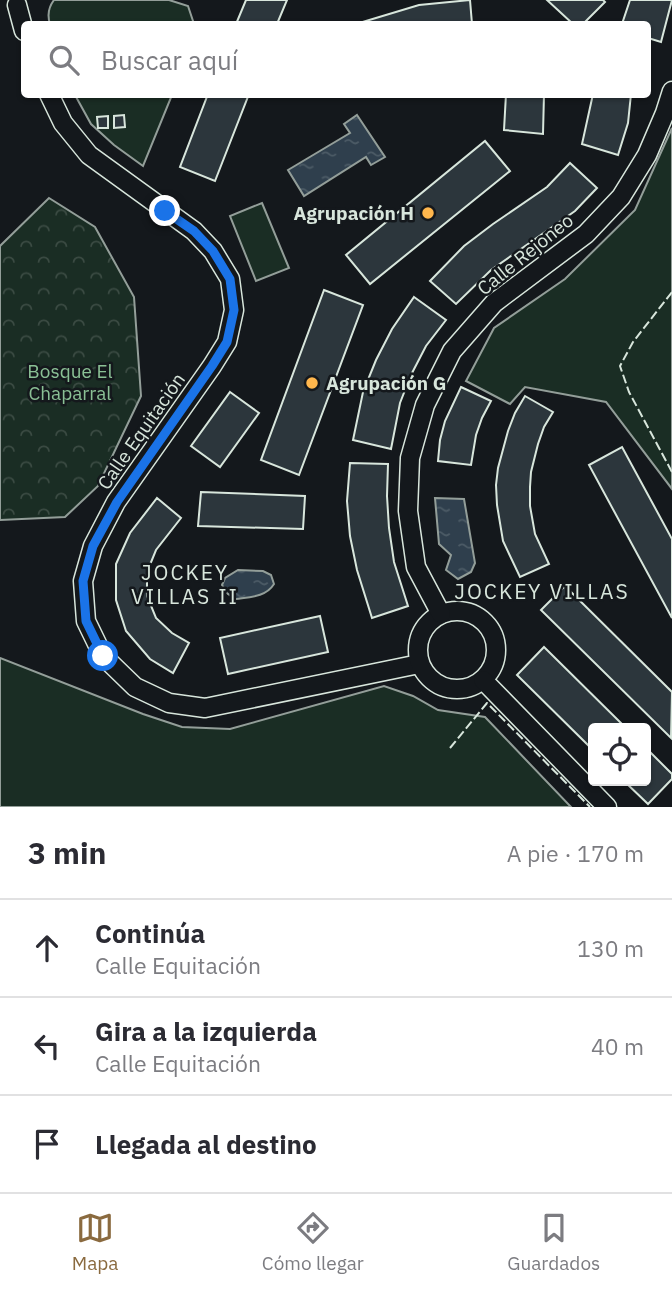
<!DOCTYPE html>
<html lang="es">
<meta charset="utf-8">
<style>
:root{--surface:#fff;--page:#f7f7f7;--text:#2b2b33;--muted:#7c7c81;--line:#e1e1e2;--accent:#8a6a3f}
body{margin:0;font-family:"IBM Plex Sans",sans-serif;background:var(--page);color:var(--text)}
.controls{position:absolute;right:21px;bottom:21px;display:grid;overflow:hidden;border-radius:7px;box-shadow:0 2px 5px #0004}
.controls button{width:63px;height:63px;display:grid;place-items:center;padding:0;border:0;border-bottom:2px solid var(--line);background:var(--surface);color:var(--text);font:35px sans-serif}
.stop{position:absolute;width:21px;height:21px;margin:-16px;border:5px solid #1a73e8;border-radius:50%;background:#fff}
.stop.end{background:#1a73e8;border-color:#fff;box-shadow:0 2px 7px #0008}
.list{margin:0;padding:0;list-style:none}
h2{display:flex;justify-content:space-between;align-items:center;height:91px;margin:0;padding:0 28px;font-size:30px}
h2 small{font-size:23px;font-weight:400;color:var(--muted)}
.list li{display:grid;grid-template-columns:46px 1fr auto;gap:21px;align-items:center;box-sizing:border-box;height:98px;padding:0 28px;border-top:2px solid var(--line)}
.list b{display:block;font-size:26px;white-space:nowrap}
.list p{margin:0;font-size:23px;white-space:nowrap;color:var(--muted)}
.list em{font-size:23px;font-style:normal;color:var(--muted)}
.icon{flex:none;width:38px;height:38px;fill:none;stroke:currentColor;stroke-width:2;stroke-linecap:round;stroke-linejoin:round}
.map{position:relative;flex:none;width:672px;height:807px;overflow:hidden}
.search{position:absolute;background:var(--surface);box-shadow:0 2px 5px #0004;left:21px;right:21px;top:21px;height:77px;display:flex;align-items:center;gap:18px;box-sizing:border-box;padding:0 24px;border-radius:7px;color:var(--muted);font-size:26px}
.sheet{height:385px;background:var(--surface)}
nav{display:flex;justify-content:space-around;align-items:center;box-sizing:border-box;height:98px;border-top:2px solid var(--line);background:var(--surface);font-size:19px;color:var(--muted)}
nav a{display:grid;justify-items:center;gap:4px}
nav .on{color:var(--accent)}
.map>svg:first-child{display:block}
.green{fill:#1a2d24;stroke:#939e99;stroke-width:2}
.forest{fill:url(#forest-crowns);stroke:#939e99;stroke-width:2}
.water{fill:url(#water-ripples);stroke:#939e99;stroke-width:2}
.building{fill:#2c363c;stroke:#d8e6dc;stroke-width:2}
.lines{fill:none;stroke-linecap:round;stroke-linejoin:round}
.street-casing{stroke:#d8e6dc;stroke-width:21}
.street{stroke:#14181c;stroke-width:18}
.fence{stroke:#d8e6dc;stroke-width:2;stroke-dasharray:9 3.5;stroke-linecap:butt}
.route{stroke:#1a73e8;stroke-width:9}
.poi-dot{fill:#ffb74d;stroke:#14181c;stroke-width:2.5}
.labels{text-anchor:middle;stroke-width:5;stroke-linejoin:round;paint-order:stroke}
.poi-label{font-size:19px;font-weight:bold;fill:#d8e6dc;stroke:#14181c;text-anchor:end}
.street-label{font-size:19px;fill:#d8e6dc;stroke:#14181c}
.park-label{font-size:19px;fill:#8ac095;stroke:#14181c}
.neighbourhood-label{font-size:21px;letter-spacing:2px;fill:#d8e6dc;stroke:#14181c}
</style>
<div class="map">
<svg width="672" height="807" viewBox="0 0 672 807">
<defs>
<pattern id="forest-crowns" width="20" height="18" patternUnits="userSpaceOnUse" patternTransform="scale(1.75)"><rect width="20" height="18" fill="#1a2d24"/><path d="M2 6a3 3 0 1 1 6 0M12 15a3 3 0 1 1 6 0" fill="none" stroke="#3b4b43"/></pattern>
<pattern id="water-ripples" width="26" height="14" patternUnits="userSpaceOnUse" patternTransform="scale(1.75)"><rect width="26" height="14" fill="#2f3f4d"/><path d="M2 4q2-2 4 0t4 0M15 11q2-2 4 0t4 0" fill="none" stroke="#4c5b66"/></pattern>
</defs>
<rect width="100%" height="100%" fill="#14181c"/>
<g class="green">
<path d="M54,0H169L188,6L193,21L192,24H50C47,15 48,8 54,0Z"/>
<path d="M75,95H172L143,166L114,145L91,124Z"/>
<path d="M672,128V489L606,402L525,387L510,404L466,381L494,328L565,279L635,210Z"/>
<path d="M262,203L289,268L256,281L230,216Z"/>
<path d="M0,658L143,714L182,727L230,729L384,686L413,696L438,710L485,717L571,807H0Z"/>
</g>
<path class="forest" d="M49,198L95,227L134,297L141,396L98,486L65,517L0,520V246Z"/>
<g class="water">
<path d="M357,115L385,157L371,165L366,157L304,196L288,170L350,133L344,124Z"/>
<path d="M435,498L464,499L475,563L471,572L458,579L446,570L451,555L439,544Z"/>
<path d="M238,570L263,571L271,575L274,584C266,597 250,597 236,599L228,594L222,585L225,578Z"/>
</g>
<g class="building">
<path d="M246,0H287L277,24H236Z"/>
<path d="M470,0L472,24H356L419,5Z"/>
<path d="M547,0H603L605,2L583,24H573Z"/>
<path d="M630,0H672L661,42L648,38V24H622Z"/>
<path d="M208,94H249L215,181L180,167Z"/>
<path d="M506,94H544L543,134L504,130Z"/>
<path d="M593,94H631L628,123L618,155L582,144Z"/>
<path d="M124,115L125,127L114,128V116Z"/>
<path d="M108,116V128H98L97,117Z"/>
<path d="M485,141L510,171L370,284L346,255Z"/>
<path d="M570,163L597,188L575,211L491,270L456,304L430,281L464,246L493,224L547,187Z"/>
<path d="M324,290L363,305L299,475L261,460Z"/>
<path d="M414,297L446,320L426,346L411,375L400,403L391,449L353,440L363,392L376,360L392,329Z"/>
<path d="M461,387L491,401L482,418L476,435L471,465L438,461L440,440L445,421Z"/>
<path d="M230,392L259,413L220,467L191,446Z"/>
<path d="M525,396L553,412L544,427L538,444L531,472L530,487V506L535,534L549,564L520,577L503,541L497,505L496,485L498,468L508,431L515,413Z"/>
<path d="M622,447L672,539V618L589,465Z"/>
<path d="M350,463L388,464L387,496L389,528L394,562L408,606L372,618L357,570L350,536L347,501Z"/>
<path d="M201,492L305,496L303,529L198,526Z"/>
<path d="M157,498L181,518L156,550L147,572V596L156,618L172,633L189,643L173,673L150,659L126,631L116,600V564L130,533Z"/>
<path d="M565,586L672,692L671,738L541,610Z"/>
<path d="M320,616L328,652L228,674L220,638Z"/>
<path d="M544,647L626,728H593V750L517,675Z"/>
<path d="M646,748L672,774V779L648,804L624,781H646Z"/>
</g>
<g class="lines">
<g class="street-casing">
<g id="street">
<path d="M17,5L24,31"/>
<path d="M49,94L63,123L89,155L194,231L213,251L230,279L234,310L227,342L212,366L116,502L93,546L83,581L86,621L103,656L135,687L169,703L205,708L419,664"/>
<circle cx="457" cy="650" r="39"/>
<path d="M441,614L416,567L408,511L410,458L425,405L452,351L494,303L586,234L621,197L647,155L665,113L672,91"/>
<path d="M483,680L607,807"/>
</g>
</g>
<use href="#street" class="street"/>
<g class="fence">
<path d="M672,292L633,342L620,366L629,392L672,472"/>
<path d="M450,748L487,703L590,807"/>
</g>
</g>
<g class="lines">
<path class="route" d="M103,656L86,621L83,581L93,546L117,502L212,366L227,342L234,310L230,279L213,251L194,231L165,211"/>
</g>
<g class="poi-dot">
<circle cx="428" cy="213" r="7"/>
<circle cx="312" cy="383" r="7"/>
</g>
<g class="labels">
<g class="poi-label">
<text x="414" y="220">Agrupación H</text>
<text x="326" y="390" text-anchor="start">Agrupación G</text>
</g>
<g class="street-label">
<text transform="translate(525 254) rotate(-39)" y="7">Calle Rejoneo</text>
<text transform="translate(141 431) rotate(-55)" y="7">Calle Equitación</text>
</g>
<g class="park-label">
<text x="70" y="378">Bosque El<tspan x="70" dy="22">Chaparral</tspan></text>
</g>
<g class="neighbourhood-label">
<text x="185" y="580">JOCKEY<tspan x="185" dy="24">VILLAS II</tspan></text>
<text x="542" y="599">JOCKEY VILLAS</text>
</g>
</g>
</svg>
<div class="controls">
<button><svg class="icon" aria-label="locate" viewBox="0 0 24 24"><circle cx="12" cy="12" r="6"/><path d="M12 2v4M12 18v4M2 12h4M18 12h4"/></svg></button>
</div>
<div class="stop" style="left:103px;top:656px"></div>
<div class="stop end" style="left:165px;top:211px"></div>
<div class="search"><svg class="icon" aria-label="search" viewBox="0 0 24 24"><circle cx="10" cy="10" r="6"/><path d="M15 15l6 6"/></svg>Buscar aquí</div>
</div>
<section class="sheet">
<h2>3 min<small>A pie · 170 m</small></h2>
<ul class="list">
<li><svg class="icon" aria-label="ahead" viewBox="0 0 24 24"><path d="M12 20V5M6 11l6-6 6 6"/></svg><div><b>Continúa</b><p>Calle Equitación</p></div><em>130 m</em></li>
<li><svg class="icon" aria-label="left" viewBox="0 0 24 24"><path d="M17 20v-9H6M10 6l-5 5 5 5"/></svg><div><b>Gira a la izquierda</b><p>Calle Equitación</p></div><em>40 m</em></li>
<li><svg class="icon" aria-label="arrive" viewBox="0 0 24 24"><path d="M6 21V4h12l-3 4 3 4H6"/></svg><div><b>Llegada al destino</b></div></li>
</ul>
</section>
<nav>
<a class="on"><svg class="icon" aria-label="map" viewBox="0 0 24 24"><path d="M3 6l6-2 6 2 6-2v14l-6 2-6-2-6 2zM9 4v14M15 6v14"/></svg>Mapa</a>
<a><svg class="icon" aria-label="directions" viewBox="0 0 24 24"><path d="M12 3l9 9-9 9-9-9zM9 14v-3h6M13 9l2 2-2 2"/></svg>Cómo llegar</a>
<a><svg class="icon" aria-label="saved" viewBox="0 0 24 24"><path d="M7 4h10v16l-5-4-5 4z"/></svg>Guardados</a>
</nav>
